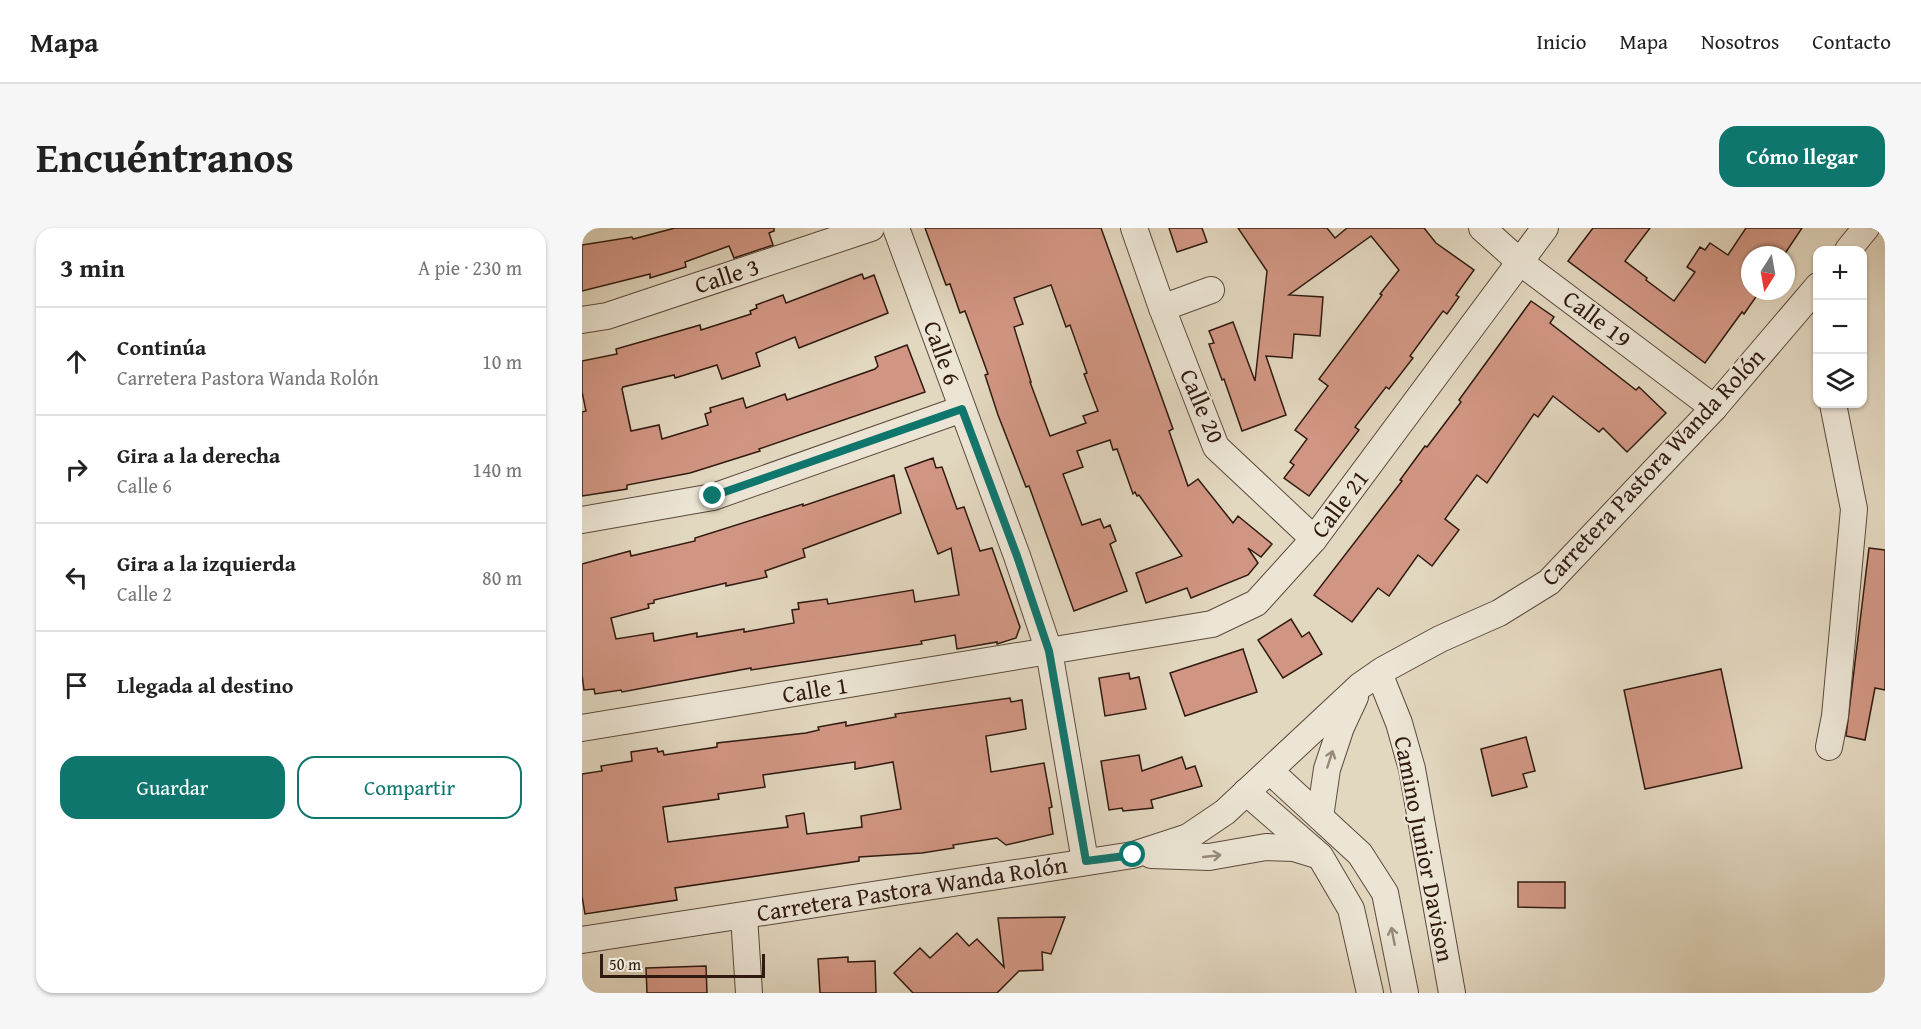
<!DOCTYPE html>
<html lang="es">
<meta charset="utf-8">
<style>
:root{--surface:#fff;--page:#f6f6f6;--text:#222;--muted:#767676;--line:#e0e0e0;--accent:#0f766e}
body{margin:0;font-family:"Gentium Book Plus",serif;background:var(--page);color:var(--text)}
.controls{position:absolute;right:18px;top:18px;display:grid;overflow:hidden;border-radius:12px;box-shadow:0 2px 4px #0004}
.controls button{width:54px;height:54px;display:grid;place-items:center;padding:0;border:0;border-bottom:2px solid var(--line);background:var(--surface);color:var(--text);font:30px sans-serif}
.compass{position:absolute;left:1159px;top:18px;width:54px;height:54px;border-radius:50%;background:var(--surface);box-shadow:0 2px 4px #0004;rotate:191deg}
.scale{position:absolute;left:18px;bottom:15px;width:165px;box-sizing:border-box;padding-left:6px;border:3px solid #301a10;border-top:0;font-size:16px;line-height:21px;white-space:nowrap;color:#301a10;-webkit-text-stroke:4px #ece5d5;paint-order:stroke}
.stop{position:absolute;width:18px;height:18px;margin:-14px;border:4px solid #0f766e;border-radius:50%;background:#fff}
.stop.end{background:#0f766e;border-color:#fff;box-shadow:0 2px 6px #0008}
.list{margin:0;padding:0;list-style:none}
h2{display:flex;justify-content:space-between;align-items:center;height:78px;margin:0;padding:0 24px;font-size:26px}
h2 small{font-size:20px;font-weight:400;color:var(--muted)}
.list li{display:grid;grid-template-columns:39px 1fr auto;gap:18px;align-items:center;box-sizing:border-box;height:108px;padding:0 24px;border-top:2px solid var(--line)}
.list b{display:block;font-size:22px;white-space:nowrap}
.list p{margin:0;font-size:20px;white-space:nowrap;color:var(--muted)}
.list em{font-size:20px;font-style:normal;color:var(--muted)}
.actions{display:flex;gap:12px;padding:18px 24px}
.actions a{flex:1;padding:14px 0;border:2px solid var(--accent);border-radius:18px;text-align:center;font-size:21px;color:var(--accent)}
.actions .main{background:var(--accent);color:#fff}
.icon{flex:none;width:33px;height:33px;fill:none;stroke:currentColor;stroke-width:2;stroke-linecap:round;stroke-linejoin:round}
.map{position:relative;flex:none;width:1303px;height:765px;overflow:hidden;border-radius:18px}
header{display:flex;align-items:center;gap:36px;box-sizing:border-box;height:84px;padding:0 30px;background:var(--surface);border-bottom:2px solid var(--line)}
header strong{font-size:28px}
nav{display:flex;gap:33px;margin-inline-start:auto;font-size:21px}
.intro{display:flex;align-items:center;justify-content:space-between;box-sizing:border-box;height:144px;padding:0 36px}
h1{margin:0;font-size:42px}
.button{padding:15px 27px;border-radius:18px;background:var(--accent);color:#fff;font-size:21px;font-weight:700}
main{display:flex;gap:36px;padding:0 36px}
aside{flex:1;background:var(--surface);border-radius:18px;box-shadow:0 2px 4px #0004}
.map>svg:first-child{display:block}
.building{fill:#d19683;stroke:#301a10;stroke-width:1.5;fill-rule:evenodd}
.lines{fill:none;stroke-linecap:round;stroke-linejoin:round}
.minor-casing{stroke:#5c493c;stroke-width:28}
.minor{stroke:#ece5d5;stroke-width:26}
.oneway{stroke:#978a7c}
.route{stroke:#0f766e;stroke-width:8}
.labels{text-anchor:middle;stroke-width:4.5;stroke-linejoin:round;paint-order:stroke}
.street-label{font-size:24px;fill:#301a10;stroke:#ece5d5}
</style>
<header>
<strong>Mapa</strong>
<nav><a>Inicio</a><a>Mapa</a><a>Nosotros</a><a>Contacto</a></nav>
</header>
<div class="intro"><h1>Encuéntranos</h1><a class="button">Cómo llegar</a></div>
<main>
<aside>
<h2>3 min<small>A pie · 230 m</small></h2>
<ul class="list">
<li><svg class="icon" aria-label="ahead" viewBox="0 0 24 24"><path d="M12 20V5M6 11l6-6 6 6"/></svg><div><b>Continúa</b><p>Carretera Pastora Wanda Rolón</p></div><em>10 m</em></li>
<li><svg class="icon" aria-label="right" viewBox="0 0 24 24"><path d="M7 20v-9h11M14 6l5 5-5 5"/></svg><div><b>Gira a la derecha</b><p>Calle 6</p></div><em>140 m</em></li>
<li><svg class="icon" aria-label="left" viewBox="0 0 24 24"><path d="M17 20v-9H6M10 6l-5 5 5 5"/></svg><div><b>Gira a la izquierda</b><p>Calle 2</p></div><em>80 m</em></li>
<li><svg class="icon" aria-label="arrive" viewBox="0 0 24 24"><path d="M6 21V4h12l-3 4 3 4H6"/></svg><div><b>Llegada al destino</b></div></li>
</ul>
<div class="actions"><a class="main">Guardar</a><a>Compartir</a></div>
</aside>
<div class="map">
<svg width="1303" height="765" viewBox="0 0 1303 765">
<rect width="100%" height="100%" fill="#e2d7bf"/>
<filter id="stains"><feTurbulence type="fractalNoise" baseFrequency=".00333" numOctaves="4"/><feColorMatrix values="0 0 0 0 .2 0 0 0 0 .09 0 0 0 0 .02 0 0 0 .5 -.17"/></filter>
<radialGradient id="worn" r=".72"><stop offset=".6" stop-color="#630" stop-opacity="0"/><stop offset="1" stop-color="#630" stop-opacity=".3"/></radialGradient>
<g class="building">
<path d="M93,0H192V3L187,5L191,17L152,30L147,18L103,34L104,39L68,50V46L0,63V17L50,9L51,11Z"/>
<path d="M343,0H519L591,201L587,203L606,258L616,251L651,295L656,288L690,316L679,329L666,320L676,335L666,347L609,370L605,360L564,375L554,345L600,328L557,267L555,268L553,264L551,266L535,221L531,222L528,212L495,223L501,239L481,246L500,297L518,291L522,300L528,297L534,313L528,316L545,363L492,383L447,258L444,259L416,187L403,147L406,146L383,83L378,85L368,56L364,57ZM469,57L484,99L488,97L505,145L502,146L516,183L501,188L504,195L468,208L448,154H449L432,99L441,96L432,70Z"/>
<path d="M587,0H620L625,14L595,24Z"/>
<path d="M656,0H745L753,10L765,0H842L854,15L892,42L874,67L877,69L865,86L861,83L828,128L831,130L807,161L804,159L773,199L777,202L727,268L702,250L712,237L708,234L725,211L713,202L746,158L737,151L800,67L798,66L817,42L789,8L707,67L741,69L738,108L712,106L710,130L684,128L704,187L660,203L642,151L640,152L627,116L632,115L627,103L651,94L673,153L685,43Z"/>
<path d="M1011,0H1068L1043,33L1065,50L1064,52L1092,73L1113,44L1105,39L1118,19L1123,22L1128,15L1146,27L1164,0H1220L1202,27H1168V63H1178L1162,86L1160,84L1123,135L986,33Z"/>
<path d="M280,46L282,51L292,47L306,85L217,120L213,109L174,125L178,138L140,151L135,137L93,150L92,147L41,159L40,161L49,203L77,197L80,211L126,197L123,186L129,184L128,180L161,170L164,180L203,166L205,172L293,141L296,138L293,129L325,117L343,164L177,221L178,223L108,245L45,257V261L0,268V184L4,183L0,164V133L35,126L34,121L118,97L119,102L169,86L168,83L175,80L174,77L201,67L204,75Z"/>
<path d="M949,73L972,89L968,95L1054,162L1057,159L1084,185L1045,224L1021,200L1017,204L971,168L956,189L952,186L905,255L895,247L863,291L877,302L850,338L836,327L807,368L796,360L770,394L732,367L820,253L818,252L843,218L845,219L879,174L877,172Z"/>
<path d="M351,230L354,240L360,239L375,281L382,279L398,323L410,320L438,399L434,410L415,416V414L375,421L373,407L339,413L340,416L169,442V440L40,464L39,462L13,466L12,461L2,462L0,447V336L48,323L49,328L113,313V310L221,276V278L312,247L319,285L221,321L223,329L183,343L185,349L144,358V355L72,372V375L66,376L67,380L29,390L34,411L71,405L72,413L115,405V409L162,401V404L212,395L210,382L217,381L216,375L245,371L246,376L331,362L333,374L377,367L369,320L356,326L323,240Z"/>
<path d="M1287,320L1303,322V462L1293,460L1283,512L1264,508Z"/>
<path d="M709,391L720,409L727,404L740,426L701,450L676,412Z"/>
<path d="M661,421L675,464L603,488L588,445Z"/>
<path d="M1139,441L1160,540L1063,561L1042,462Z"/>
<path d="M547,445L548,451L557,449L564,481L523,488L517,450Z"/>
<path d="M428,470L429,474L440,472L444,501L404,508L409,544L462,535L470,579L467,580L471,606L424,617L415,610L371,617L372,620L340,625L277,629V633L93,660L95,672L3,686L0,668V546L20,543L19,538L50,533L49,524L75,520L76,524L81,523L82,527L135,519V515L224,505L237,502L236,499L264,494V498L314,489L313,486ZM273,534V541L311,534L319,581L279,588L280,599L225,606L222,585L204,588L206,599L86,614L81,579L137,571L136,566L183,559L181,547Z"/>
<path d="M944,509L953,543L941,546L945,559L910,568L899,521Z"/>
<path d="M557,527L560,543L600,529L604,541L613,538L620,558L569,572L571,580L541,583L540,580L527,582L519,533Z"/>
<path d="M936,654H983V680L936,679Z"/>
<path d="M483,689L469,726L460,724L461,742L437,743L415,765H331L312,745L338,720L348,730L375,705L387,718L395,711L422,739L416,690Z"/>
<path d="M266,729V734L293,733L294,765H238L236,731Z"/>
<path d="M124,738L125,765H65L64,740Z"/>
</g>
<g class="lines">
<g class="minor-casing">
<g id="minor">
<path d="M314,0L435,328L467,423L503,633"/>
<path d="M552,0L580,80L634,219L732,311"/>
<path d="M900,0L938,34L1132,180"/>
<path d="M1266,22L1284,0"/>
<path d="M580,80L629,62"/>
<path d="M0,92L25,88L289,0"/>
<path d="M0,292L131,269L380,181"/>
<path d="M797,445L817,495L830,541L870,765"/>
<path d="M0,500L630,396L674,375L732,311L963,0"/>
<path d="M1247,519L1253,488L1272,281L1251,176"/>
<path d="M688,543L778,626L803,665L823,765"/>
<path d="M664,564L738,628L769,681L788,765"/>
<path d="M738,589L745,541L759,499L773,469"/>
<path d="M569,627L627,629L684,619L712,620L735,627"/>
<path d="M162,688L167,765"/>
<path d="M0,712L551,627L606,609L643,584L778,458L801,442L858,411L917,385L967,354L1132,180L1236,58"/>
</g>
</g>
<use href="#minor" class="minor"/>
</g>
<defs><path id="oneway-shaft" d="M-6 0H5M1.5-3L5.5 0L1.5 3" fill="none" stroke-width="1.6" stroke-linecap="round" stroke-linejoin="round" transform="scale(1.5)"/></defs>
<g class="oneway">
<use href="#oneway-shaft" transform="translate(748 531) rotate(-72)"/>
<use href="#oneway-shaft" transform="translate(630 628) rotate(-6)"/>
<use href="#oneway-shaft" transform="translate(811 708) rotate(-101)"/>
</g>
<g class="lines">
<path class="route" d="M131,268L380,181L435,328L467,423L504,633L551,627"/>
</g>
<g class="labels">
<g class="street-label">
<text transform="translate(145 48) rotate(-18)" y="8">Calle 3</text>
<text transform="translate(1015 91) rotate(37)" y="8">Calle 19</text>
<text transform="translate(360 125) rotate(70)" y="8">Calle 6</text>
<text transform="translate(620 178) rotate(67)" y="8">Calle 20</text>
<text transform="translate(1071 239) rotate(-47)" y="8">Carretera Pastora Wanda Rolón</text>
<text transform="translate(758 276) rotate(-53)" y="8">Calle 21</text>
<text transform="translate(233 462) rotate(-9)" y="8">Calle 1</text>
<text transform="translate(842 621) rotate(79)" y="8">Camino Junior Davison</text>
<text transform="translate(330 661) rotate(-9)" y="8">Carretera Pastora Wanda Rolón</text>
</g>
</g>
<rect width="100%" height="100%" filter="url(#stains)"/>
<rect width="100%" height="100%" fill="url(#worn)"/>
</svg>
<div class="controls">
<button>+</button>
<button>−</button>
<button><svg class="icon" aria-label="layers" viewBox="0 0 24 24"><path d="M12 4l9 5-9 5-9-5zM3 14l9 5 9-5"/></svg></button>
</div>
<svg class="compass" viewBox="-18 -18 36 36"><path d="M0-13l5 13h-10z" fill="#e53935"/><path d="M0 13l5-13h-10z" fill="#767676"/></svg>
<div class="scale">50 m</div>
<div class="stop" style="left:551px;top:627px"></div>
<div class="stop end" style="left:131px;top:268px"></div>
</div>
</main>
